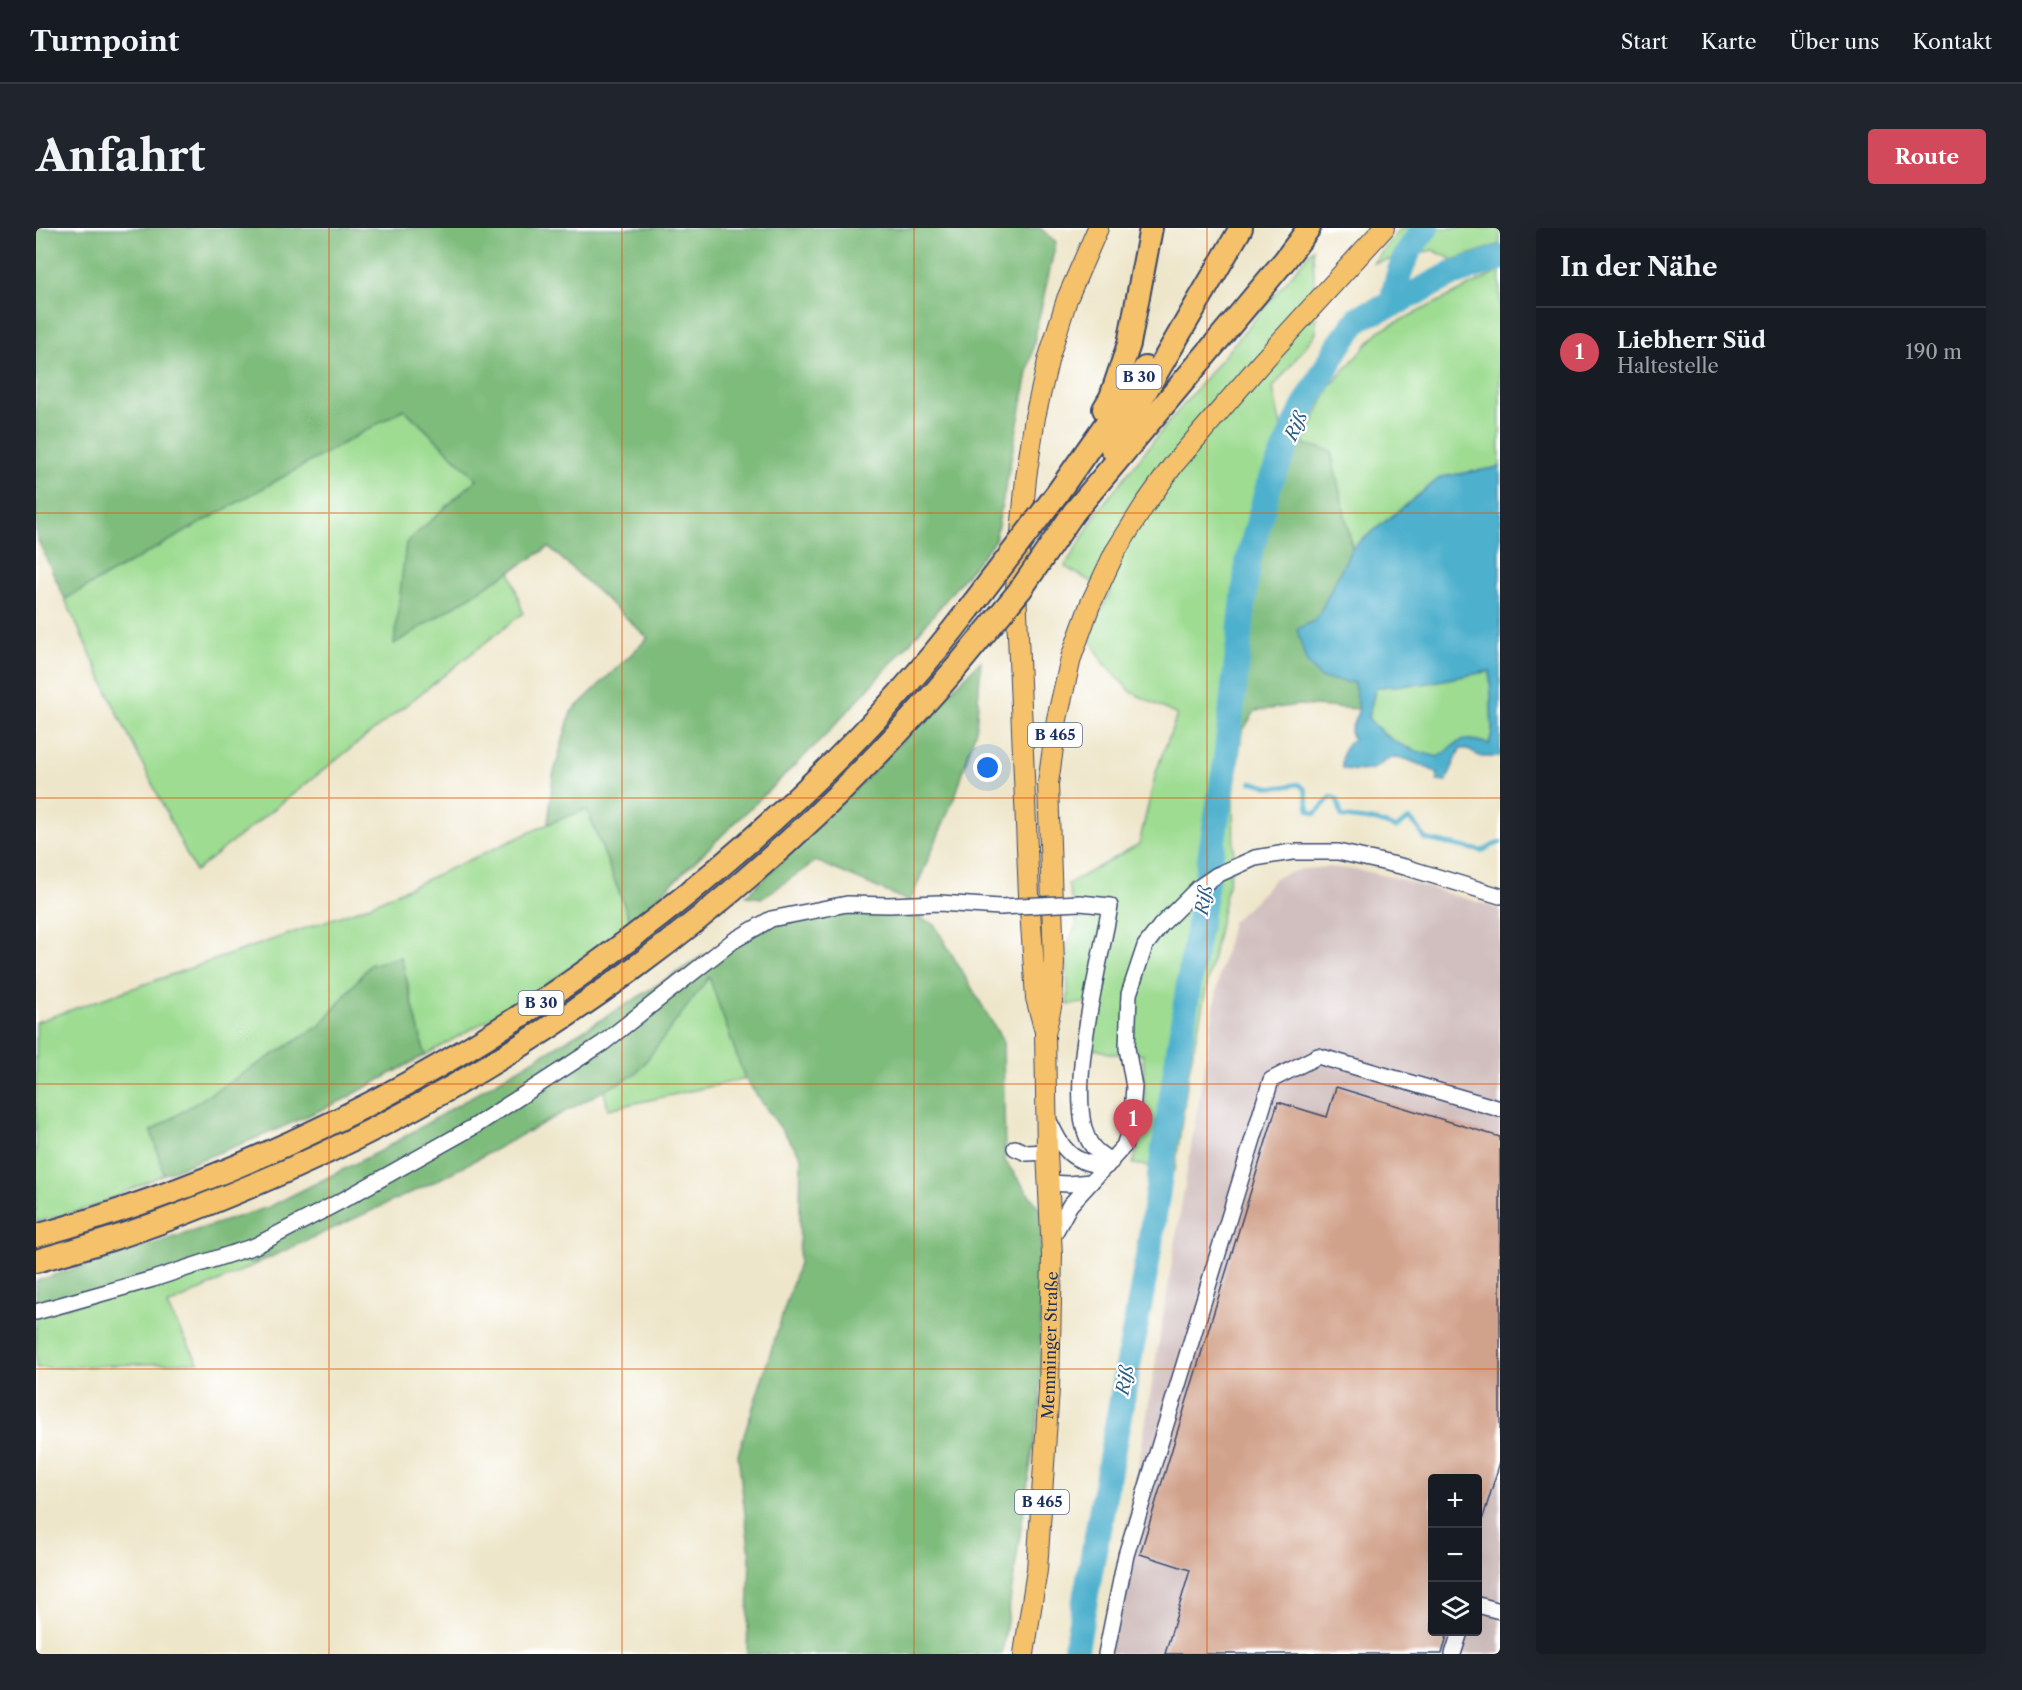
<!DOCTYPE html>
<html lang="de">
<meta charset="utf-8">
<style>
:root{--surface:#171b24;--page:#20242c;--text:#f1f3f6;--muted:#9ea1a6;--line:#363941;--accent:#d1495b}
body{margin:0;font-family:"Libre Caslon Text",serif;background:var(--page);color:var(--text)}
.controls{position:absolute;right:18px;bottom:18px;display:grid;overflow:hidden;border-radius:6px;box-shadow:0 6px 24px #0002}
.controls button{width:54px;height:54px;display:grid;place-items:center;padding:0;border:0;border-bottom:2px solid var(--line);background:var(--surface);color:var(--text);font:30px sans-serif}
.you{position:absolute;left:952px;top:540px;width:21px;height:21px;margin:-15px;border:4px solid #fff;border-radius:50%;background:#1a73e8;box-shadow:0 0 0 9px #1a73e833}
.badge{display:grid;place-items:center;width:39px;height:39px;border-radius:50%;background:var(--accent);color:#fff;font-size:20px;font-weight:700}
.pin{position:absolute;translate:-50% -50px;filter:drop-shadow(0 2px 3px #0008)}
.pin::after{content:'';position:absolute;top:32px;width:21px;height:18px;background:inherit;clip-path:polygon(0 0,100% 0,50% 100%)}
.list{margin:0;padding:0;list-style:none}
h2{display:flex;justify-content:space-between;align-items:center;height:78px;margin:0;padding:0 24px;font-size:26px}
h2 small{font-size:20px;font-weight:400;color:var(--muted)}
.list li{display:grid;grid-template-columns:39px 1fr auto;gap:18px;align-items:center;box-sizing:border-box;height:90px;padding:0 24px;border-top:2px solid var(--line)}
.list b{display:block;font-size:22px;white-space:nowrap}
.list p{margin:0;font-size:20px;white-space:nowrap;color:var(--muted)}
.list em{font-size:20px;font-style:normal;color:var(--muted)}
.icon{flex:none;width:33px;height:33px;fill:none;stroke:currentColor;stroke-width:2;stroke-linecap:round;stroke-linejoin:round}
.map{position:relative;flex:none;width:1464px;height:1426px;overflow:hidden;border-radius:6px}
header{display:flex;align-items:center;gap:36px;box-sizing:border-box;height:84px;padding:0 30px;background:var(--surface);border-bottom:2px solid var(--line)}
header strong{font-size:28px}
nav{display:flex;gap:33px;margin-inline-start:auto;font-size:21px}
.intro{display:flex;align-items:center;justify-content:space-between;box-sizing:border-box;height:144px;padding:0 36px}
h1{margin:0;font-size:42px}
.button{padding:15px 27px;border-radius:6px;background:var(--accent);color:#fff;font-size:21px;font-weight:700}
main{display:flex;gap:36px;padding:0 36px}
aside{flex:1;background:var(--surface);border-radius:6px;box-shadow:0 6px 24px #0002}
.map>svg:first-child{display:block}
.industrial{fill:#d1bfbf;fill-rule:evenodd}
.green{fill:#9ddc91;stroke:#5c8678;stroke-width:1.5}
.forest{fill:#7ebc7b;stroke:#4c766c;stroke-width:1.5}
.water{fill:#4eb0cd;stroke:#347096;stroke-width:1.5;fill-rule:evenodd}
.lines{fill:none;stroke-linecap:round;stroke-linejoin:round}
.stream{stroke:#4eb0cd;stroke-width:4.5}
.river{stroke:#4eb0cd;stroke-width:26}
.building{fill:#d1a28b}
.minor-casing{stroke:#3b4a6e;stroke-width:18}
.major-casing{stroke:#3b4a6e;stroke-width:22}
.highway-casing{stroke:#3b4a6e;stroke-width:26}
.minor{stroke:#fff;stroke-width:15}
.major{stroke:#f5c16b;stroke-width:20}
.highway{stroke:#f5c16b;stroke-width:22}
.minor-bridge-casing{stroke:#3b4a6e;stroke-width:18;stroke-linecap:butt}
.highway-bridge-casing{stroke:#3b4a6e;stroke-width:26;stroke-linecap:butt}
.minor-bridge{stroke:#fff;stroke-width:15}
.highway-bridge{stroke:#f5c16b;stroke-width:22}
.grid{fill:none;stroke:#de5710;stroke-width:1.5;stroke-opacity:0.55}
.labels{text-anchor:middle;stroke-width:4.5;stroke-linejoin:round;paint-order:stroke}
.shield{fill:#fff;stroke:#5f6d8e;stroke-width:1.5}
.shield-label{font-size:15px;font-weight:bold;fill:#1b2f5e}
.street-label{font-size:16px;fill:#1b2f5e;stroke:#fff}
.water-label{font-size:18px;font-style:italic;fill:#2d5c85;stroke:#fff}
</style>
<header>
<strong>Turnpoint</strong>
<nav><a>Start</a><a>Karte</a><a>Über uns</a><a>Kontakt</a></nav>
</header>
<div class="intro"><h1>Anfahrt</h1><a class="button">Route</a></div>
<main>
<div class="map">
<svg width="1464" height="1426" viewBox="0 0 1464 1426">
<rect width="100%" height="100%" fill="#fff"/>
<filter id="ink" filterUnits="userSpaceOnUse"><feTurbulence type="fractalNoise" baseFrequency=".0167" numOctaves="2"/><feDisplacementMap in="SourceGraphic" scale="12" xChannelSelector="R" yChannelSelector="G"/><feConvolveMatrix kernelMatrix="1 2 1 2 8 2 1 2 1" color-interpolation-filters="sRGB"/></filter>
<filter id="wash" filterUnits="userSpaceOnUse"><feTurbulence type="fractalNoise" baseFrequency=".008" numOctaves="4" result="noise"/><feDisplacementMap in="SourceGraphic" scale="24" xChannelSelector="R" yChannelSelector="G"/><feGaussianBlur stdDeviation="1.35" result="paint"/><feColorMatrix in="noise" values="0 0 0 0 0 0 0 0 0 0 0 0 0 0 0 0 0 1.4 0 .05"/><feComposite in="paint" operator="in"/></filter>
<g filter="url(#wash)">
<rect width="100%" height="100%" fill="#eee6ca"/>
<path class="industrial" d="M1293,639L1328,643L1367,652L1464,681V1426H1066L1106,1216L1183,749L1196,694L1219,673L1240,649L1266,641ZM1396,1250H1442V1404H1396Z"/>
<g class="green">
<path d="M1365,0H1464V16L1417,32L1397,22L1337,35Z"/>
<path d="M1277,21L1280,105L1237,160L1247,210L1205,312L1188,500L1206,504L1197,574L1198,628L1153,843L1139,943L1097,936L1110,890L1107,826H1076L1056,820L1063,773L1032,777L1031,718L1041,696L1032,656L1103,616L1120,544L1141,487L1095,464L1069,436L1053,410L1074,364L1029,339L1062,283L1127,201Z"/>
<path d="M1464,43V239L1405,249L1316,320L1295,224L1266,215L1295,157L1343,103Z"/>
<path d="M368,181L441,251L370,315L362,413L474,343L487,385L159,643L81,484L29,371Z"/>
<path d="M1454,443L1456,504L1453,516C1424,507 1425,512 1402,529C1371,522 1353,514 1332,490L1340,459L1386,456Z"/>
<path d="M551,581L595,695L496,767L389,827L365,730L334,737L285,797L116,903L128,946L54,980L0,994V794L330,679L512,596Z"/>
<path d="M673,748L709,851L572,881L568,863L601,845Z"/>
<path d="M224,1034L131,1078L162,1134L0,1140V1085L121,1059L151,1035Z"/>
</g>
<g class="forest">
<path d="M0,0H1004L1020,14L1002,94L959,312L879,409L790,507L595,695L551,581L512,596L517,548L535,484L612,410L513,319L358,416L370,315L441,251L368,181L29,371L0,308Z"/>
<path d="M1247,210L1295,223L1316,320L1280,392L1300,452L1318,454L1323,481L1263,477L1219,483L1206,504L1187,500L1205,312Z"/>
<path d="M945,433L940,501L921,563L874,674L780,633L726,670L710,668L839,542L892,486Z"/>
<path d="M864,682L898,696L967,813L969,933L1005,983L1004,1175L966,1426H711L714,1328L702,1226L763,1035L765,928L709,851L673,749L601,845L400,953L224,1034L151,1035L121,1059L0,1085V1053L233,979L346,922L593,775L668,727L753,690Z"/>
<path d="M365,729L389,827L307,872L228,907L128,946L115,903L285,797L334,737Z"/>
</g>
<path class="water" d="M1464,239V529H1445L1430,521H1424L1410,554L1401,553V545C1395,541 1367,529 1360,529C1351,529 1346,537 1339,540C1330,544 1314,543 1306,540C1306,527 1306,520 1317,512L1314,504L1323,481L1318,455L1284,450L1270,433L1261,401L1280,392L1316,320L1405,249ZM1454,443L1456,504L1453,516C1423,508 1426,512 1402,529C1371,521 1353,515 1332,490L1340,459L1386,456Z"/>
<g class="lines">
<path class="stream" d="M1215,554C1221,554 1224,557 1230,558C1241,561 1252,558 1262,556L1269,561L1273,582L1279,586L1295,569L1301,571L1306,589L1340,593L1360,600L1373,591L1382,599L1389,611L1446,623L1464,614"/>
<g class="river">
<path d="M1356,77C1361,45 1368,25 1390,0"/>
<path d="M1039,1426L1110,1041L1152,762L1189,540L1212,334L1232,259L1267,181L1303,117L1324,89L1356,77L1416,46L1464,30"/>
</g>
</g>
<g id="blocks">
<path class="building" d="M1300,859L1464,909V1234L1442,1306V1250H1396V1404H1412L1406,1426H1129L1154,1342L1104,1326L1242,874L1291,889Z"/>
</g>
</g>
<g filter="url(#ink)">
<use href="#blocks" fill-opacity="0" stroke="#3b4a6e" stroke-width="1.5"/>
<g class="lines">
<g class="minor-casing">
<g id="minor">
<path d="M1044,675L1074,678C1066,729 1024,879 1057,919C1061,925 1070,929 1075,934"/>
<path d="M1012,891C1027,922 1034,935 1071,938"/>
<path d="M979,920L991,925L1011,924"/>
<path d="M1013,955L1032,956L1055,954"/>
<path d="M1016,1010L1034,977L1088,918L1095,897L1098,859L1091,820L1093,766L1109,718L1125,697L1162,660L1181,647L1219,630L1256,624H1302L1369,639L1464,668"/>
<path d="M0,1084L117,1051L219,1018L307,972L439,898L567,815L697,713L735,691L811,676L853,677L903,675L964,679"/>
<path d="M1442,1377L1464,1383"/>
<path d="M1070,1426L1090,1327L1235,852L1282,828L1464,881"/>
<path d="M1417,1426L1424,1404"/>
</g>
</g>
<g class="major-casing">
<g id="major">
<path d="M1008,800L1000,770L993,667L980,360L990,250L999,189L1013,129L1031,71L1062,0"/>
<path id="s1" d="M988,1426L1001,1342L1013,1161L1016,1027L1011,924L1009,806L1016,774L1018,736L1012,556L1021,491L1035,430L1054,377L1079,324L1108,278L1138,236L1225,135L1348,0"/>
</g>
</g>
<g class="highway-casing">
<g id="highway">
<path d="M1068,181L1075,169L1093,116L1115,0"/>
<path d="M1076,221L1205,0"/>
<path d="M1020,267L1109,140"/>
<path d="M1038,284L1249,32L1273,0"/>
<path d="M0,1008C263,935 503,798 708,618C790,546 867,468 933,381"/>
<path d="M0,1033C25,1026 50,1019 75,1011C123,996 170,977 215,958C487,844 728,665 919,441"/>
</g>
</g>
<use href="#minor" class="minor"/>
<use href="#major" class="major"/>
<use href="#highway" class="highway"/>
<g class="minor-bridge-casing">
<path id="minor-bridge" d="M964,679L1044,675"/>
</g>
<g class="highway-bridge-casing">
<g id="highway-bridge">
<path d="M933,381L1020,267"/>
<path d="M919,441L985,361L1038,284"/>
</g>
</g>
<use href="#minor-bridge" class="minor-bridge"/>
<use href="#highway-bridge" class="highway-bridge"/>
</g>
</g>
<path class="grid" d="M293,0V1426M586,0V1426M878,0V1426M1171,0V1426M0,285H1464M0,570H1464M0,856H1464M0,1141H1464"/>
<g class="labels">
<g class="shield">
<rect x="1080.5" y="137" width="45" height="24" rx="4.5"/>
<rect x="992" y="495" width="54" height="24" rx="4.5"/>
<rect x="482.5" y="763" width="45" height="24" rx="4.5"/>
<rect x="979" y="1262" width="54" height="24" rx="4.5"/>
</g>
<g class="shield-label">
<text x="1103" y="154">B 30</text>
<text x="1019" y="512">B 465</text>
<text x="505" y="780">B 30</text>
<text x="1006" y="1279">B 465</text>
</g>
<g class="street-label">
<text dy="6" stroke="none"><textPath href="#s1" startOffset="310">Memminger Straße</textPath></text>
</g>
<g class="water-label">
<text transform="translate(1260 198) rotate(-65)" y="6">Riß</text>
<text transform="translate(1168 672) rotate(-81)" y="6">Riß</text>
<text transform="translate(1089 1152) rotate(-80)" y="6">Riß</text>
</g>
</g>
</svg>
<div class="controls">
<button>+</button>
<button>−</button>
<button><svg class="icon" aria-label="layers" viewBox="0 0 24 24"><path d="M12 4l9 5-9 5-9-5zM3 14l9 5 9-5"/></svg></button>
</div>
<div class="you"></div>
<div class="pin badge" style="left:1097px;top:921px">1</div>
</div>
<aside>
<h2>In der Nähe<small></small></h2>
<ul class="list">
<li><span class="badge">1</span><div><b>Liebherr Süd</b><p>Haltestelle</p></div><em>190 m</em></li>
</ul>
</aside>
</main>
